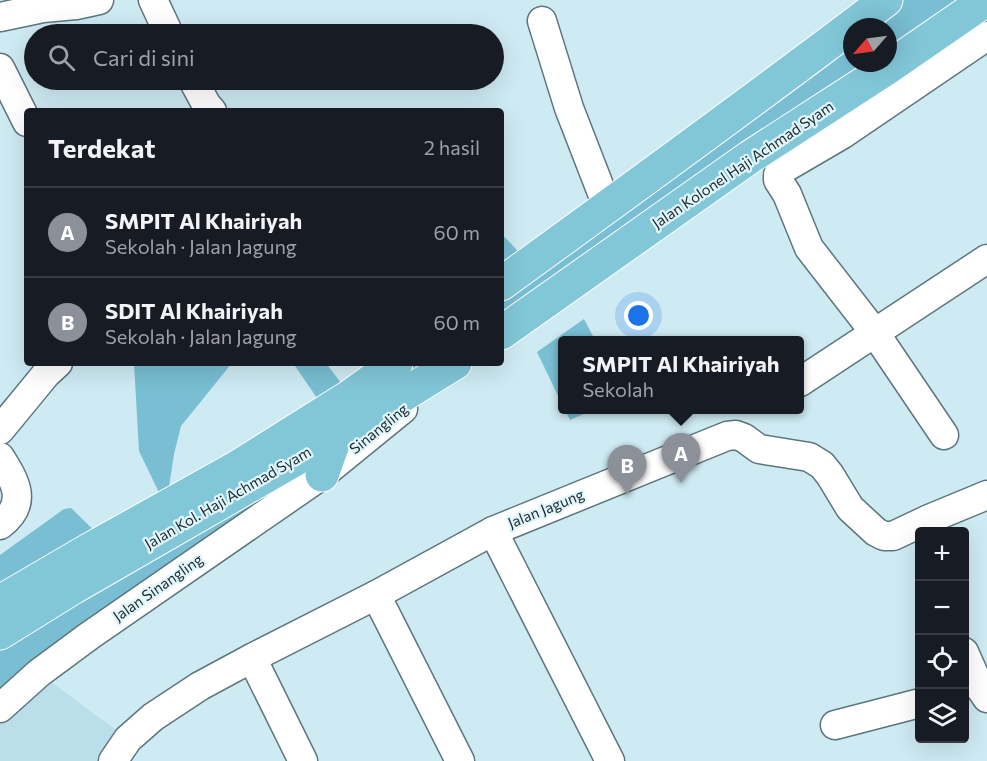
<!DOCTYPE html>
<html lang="id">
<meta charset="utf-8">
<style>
:root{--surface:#171b24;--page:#242831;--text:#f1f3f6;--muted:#9ea1a6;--line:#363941;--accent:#8c9099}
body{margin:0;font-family:Commissioner,sans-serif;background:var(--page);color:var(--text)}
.controls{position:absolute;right:18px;bottom:18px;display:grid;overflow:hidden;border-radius:6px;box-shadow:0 6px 24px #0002}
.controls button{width:54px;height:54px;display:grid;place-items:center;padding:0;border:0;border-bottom:2px solid var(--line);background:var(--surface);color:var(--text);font:30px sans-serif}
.compass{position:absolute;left:843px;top:18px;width:54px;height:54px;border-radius:50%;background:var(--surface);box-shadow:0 6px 24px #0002;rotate:242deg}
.you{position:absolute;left:639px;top:316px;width:21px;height:21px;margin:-15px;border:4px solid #fff;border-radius:50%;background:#1a73e8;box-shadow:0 0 0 9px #1a73e833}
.badge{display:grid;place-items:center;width:39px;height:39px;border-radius:50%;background:var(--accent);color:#fff;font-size:20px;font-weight:700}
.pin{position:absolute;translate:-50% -50px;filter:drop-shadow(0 2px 3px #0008)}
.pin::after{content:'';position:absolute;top:32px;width:21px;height:18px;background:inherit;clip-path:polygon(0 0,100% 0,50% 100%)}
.popup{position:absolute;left:558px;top:336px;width:246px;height:78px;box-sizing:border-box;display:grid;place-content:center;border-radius:6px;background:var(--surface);filter:drop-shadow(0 2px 4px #0005);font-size:20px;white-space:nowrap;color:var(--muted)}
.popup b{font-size:22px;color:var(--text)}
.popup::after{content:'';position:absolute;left:50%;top:100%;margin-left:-12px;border:12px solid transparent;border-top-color:var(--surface)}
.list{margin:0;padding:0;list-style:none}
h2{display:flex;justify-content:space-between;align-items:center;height:78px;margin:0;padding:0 24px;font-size:26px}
h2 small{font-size:20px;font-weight:400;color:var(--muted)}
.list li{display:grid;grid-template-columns:39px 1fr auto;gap:18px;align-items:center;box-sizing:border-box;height:90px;padding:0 24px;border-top:2px solid var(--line)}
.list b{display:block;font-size:22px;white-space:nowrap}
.list p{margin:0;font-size:20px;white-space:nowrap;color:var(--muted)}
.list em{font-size:20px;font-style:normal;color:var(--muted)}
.icon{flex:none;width:33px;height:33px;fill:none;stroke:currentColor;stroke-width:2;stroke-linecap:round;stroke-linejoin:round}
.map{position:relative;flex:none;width:987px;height:761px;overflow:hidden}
.search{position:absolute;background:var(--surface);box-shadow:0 6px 24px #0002;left:24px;top:24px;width:480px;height:66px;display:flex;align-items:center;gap:15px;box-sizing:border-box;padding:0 21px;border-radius:33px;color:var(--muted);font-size:22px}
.panel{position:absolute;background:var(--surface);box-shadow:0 6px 24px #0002;left:24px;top:108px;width:480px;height:258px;border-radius:6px}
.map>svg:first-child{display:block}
.built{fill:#badeea}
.green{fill:#79bed3;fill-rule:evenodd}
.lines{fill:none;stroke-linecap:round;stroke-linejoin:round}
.minor-casing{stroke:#5d767e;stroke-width:31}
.major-casing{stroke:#fff;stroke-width:35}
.minor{stroke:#fff;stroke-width:28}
.major{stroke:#82c7d8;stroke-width:33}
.labels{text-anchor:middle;stroke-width:4.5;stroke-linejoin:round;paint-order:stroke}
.street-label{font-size:15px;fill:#1e282c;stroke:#e0f6fd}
</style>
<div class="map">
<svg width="987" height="761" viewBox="0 0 987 761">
<rect width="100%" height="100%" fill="#ceeaf3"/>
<path class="built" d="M39,673L128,739L113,761H0V708Z"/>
<g class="green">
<path d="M887,0H986L501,332V233L529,263ZM852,27H888V63H852Z"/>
<path d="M584,319L595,340H562V404L537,352Z"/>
<path d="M134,363H232L181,426L174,454L166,507L139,451Z"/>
<path d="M293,363H326L341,383L317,398Z"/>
<path d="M396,363H460L0,708V633Z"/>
<path d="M565,410H593L570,420Z"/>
<path d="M71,508L105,541L0,603V555L64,509Z"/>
</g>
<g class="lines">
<g class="minor-casing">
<g id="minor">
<path d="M153,0L169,34"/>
<path d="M0,17L43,8L76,5L99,0"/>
<path d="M542,21L569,108L607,206"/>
<path d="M0,68L27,122"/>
<path d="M193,80L206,104L212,111"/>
<path d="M800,382L987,259"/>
<path d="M0,430L46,374L58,363"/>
<path d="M944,435L875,333L809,248L787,194L778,180V175L783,169L843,134L987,36"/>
<path d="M0,457C15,481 29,503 0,525"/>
<path d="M493,531L610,761"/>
<path d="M376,595L460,761"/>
<path d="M964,652L980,688L987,698"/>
<path d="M252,658L303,761"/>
<path d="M0,708L39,673L89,636L322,475L403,409"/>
<path d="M835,725L920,703"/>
<path d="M113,761L128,739L153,717L200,686L252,658L376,595L493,531L727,436L736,435L744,438L759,449L809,457L822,465L830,475L850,508L876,532L884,536H893L929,519L987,495"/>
</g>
</g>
<g class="major-casing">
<g id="major">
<path d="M501,284C630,190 759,97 886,0"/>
<path d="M501,333L750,157L886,69L986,0"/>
<path d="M322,475L339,427"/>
<path d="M0,602L87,551L236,468L349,397L396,363"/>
<path d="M0,633L74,587L355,425L455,363"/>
</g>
</g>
<use href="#minor" class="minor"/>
<use href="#major" class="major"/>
</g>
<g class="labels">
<g class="street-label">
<text transform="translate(743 165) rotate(-34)" y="5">Jalan Kolonel Haji Achmad Syam</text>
<text transform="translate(379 429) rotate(-39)" y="5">Sinangling</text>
<text transform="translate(228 498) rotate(-30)" y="5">Jalan Kol. Haji Achmad Syam</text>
<text transform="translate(546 509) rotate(-22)" y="5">Jalan Jagung</text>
<text transform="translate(158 588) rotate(-35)" y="5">Jalan Sinangling</text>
</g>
</g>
</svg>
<div class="controls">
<button>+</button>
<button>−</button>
<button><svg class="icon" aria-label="locate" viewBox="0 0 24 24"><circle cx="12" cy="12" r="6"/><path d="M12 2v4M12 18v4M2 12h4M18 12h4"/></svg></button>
<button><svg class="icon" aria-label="layers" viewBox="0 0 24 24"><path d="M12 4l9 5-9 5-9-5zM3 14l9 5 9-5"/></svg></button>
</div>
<svg class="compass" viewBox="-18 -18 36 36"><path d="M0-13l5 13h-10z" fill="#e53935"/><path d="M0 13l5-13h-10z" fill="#9ea1a6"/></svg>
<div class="you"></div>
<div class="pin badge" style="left:681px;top:483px">A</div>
<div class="popup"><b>SMPIT Al Khairiyah</b>Sekolah</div>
<div class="pin badge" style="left:627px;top:495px">B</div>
<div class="search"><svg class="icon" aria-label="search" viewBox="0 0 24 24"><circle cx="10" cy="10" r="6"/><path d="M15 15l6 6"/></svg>Cari di sini</div>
<section class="panel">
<h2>Terdekat<small>2 hasil</small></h2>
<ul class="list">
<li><span class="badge">A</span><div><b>SMPIT Al Khairiyah</b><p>Sekolah · Jalan Jagung</p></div><em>60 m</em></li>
<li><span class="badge">B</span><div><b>SDIT Al Khairiyah</b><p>Sekolah · Jalan Jagung</p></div><em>60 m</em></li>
</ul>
</section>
</div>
